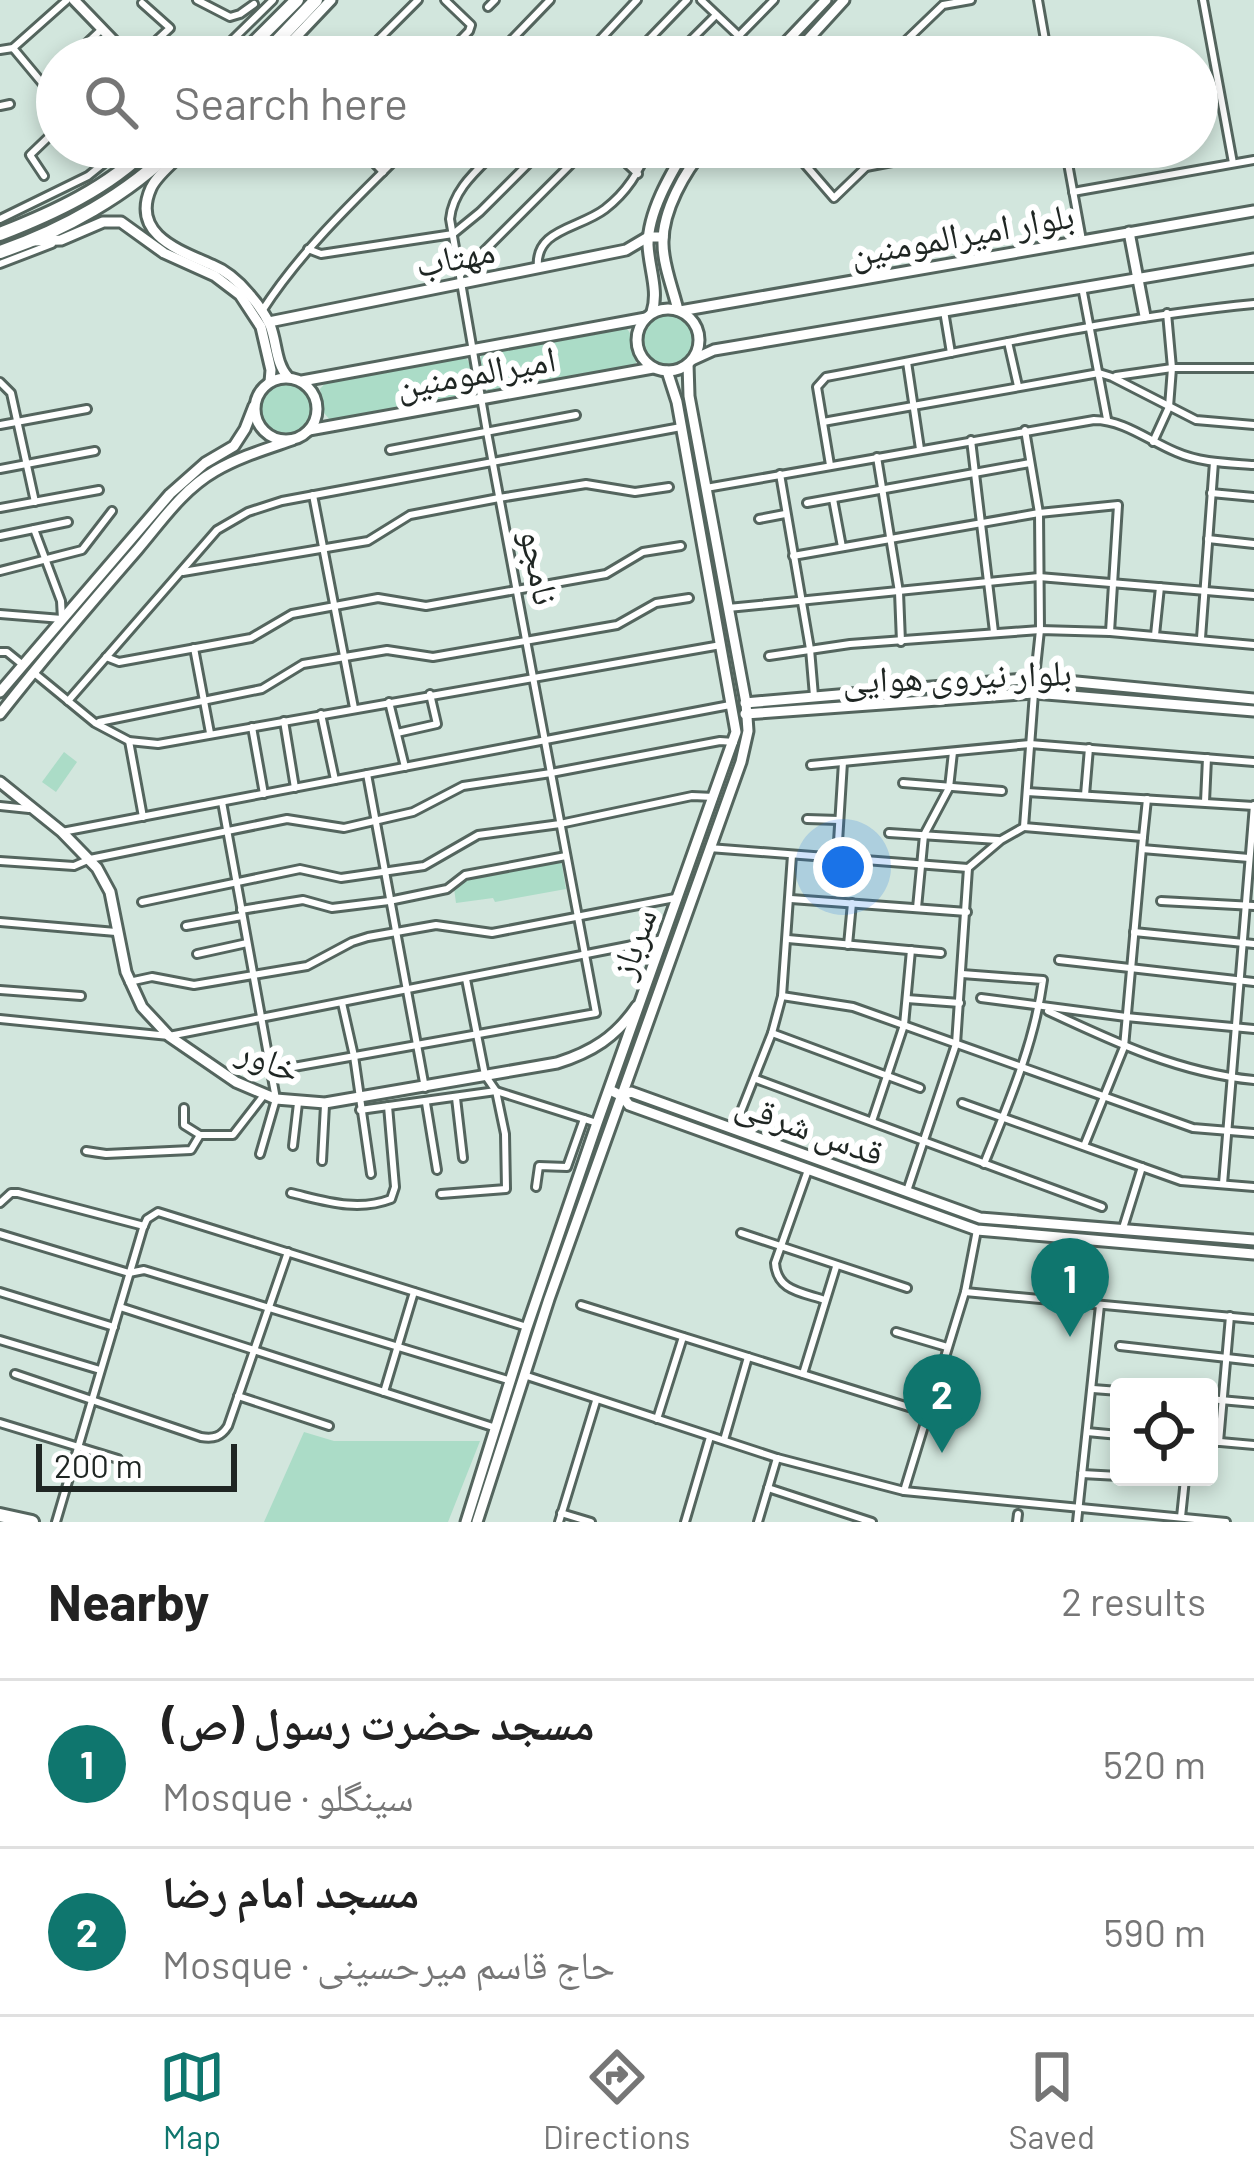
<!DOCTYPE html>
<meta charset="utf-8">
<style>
:root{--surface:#fff;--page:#f6f6f6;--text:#222;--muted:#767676;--line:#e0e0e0;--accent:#0f766e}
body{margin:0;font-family:Barlow,"Noto Naskh Arabic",sans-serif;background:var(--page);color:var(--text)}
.controls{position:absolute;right:36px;bottom:36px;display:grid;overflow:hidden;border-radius:12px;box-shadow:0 6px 18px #0003}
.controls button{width:108px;height:108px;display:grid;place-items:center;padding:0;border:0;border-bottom:3px solid var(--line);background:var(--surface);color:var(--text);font:60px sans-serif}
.scale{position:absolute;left:36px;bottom:30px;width:201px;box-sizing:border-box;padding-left:12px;border:6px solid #1f2623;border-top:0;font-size:33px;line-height:42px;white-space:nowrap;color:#1f2623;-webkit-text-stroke:9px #fff;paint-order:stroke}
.you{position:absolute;left:843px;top:867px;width:42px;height:42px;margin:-30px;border:9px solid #fff;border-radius:50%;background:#1a73e8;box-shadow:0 0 0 18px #1a73e833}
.badge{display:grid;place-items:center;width:78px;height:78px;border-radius:50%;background:var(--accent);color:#fff;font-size:39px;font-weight:700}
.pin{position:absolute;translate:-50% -99px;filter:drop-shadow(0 3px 6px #0008)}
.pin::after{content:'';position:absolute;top:63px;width:42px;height:36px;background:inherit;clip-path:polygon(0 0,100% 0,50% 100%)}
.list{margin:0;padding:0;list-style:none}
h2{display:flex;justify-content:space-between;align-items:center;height:156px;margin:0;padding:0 48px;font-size:51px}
h2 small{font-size:39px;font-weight:400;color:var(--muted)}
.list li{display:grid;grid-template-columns:78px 1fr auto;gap:36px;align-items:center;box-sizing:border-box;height:168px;padding:0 48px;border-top:3px solid var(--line)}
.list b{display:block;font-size:45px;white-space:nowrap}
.list p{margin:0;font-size:39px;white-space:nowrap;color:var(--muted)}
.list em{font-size:39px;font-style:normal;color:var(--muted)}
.icon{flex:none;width:66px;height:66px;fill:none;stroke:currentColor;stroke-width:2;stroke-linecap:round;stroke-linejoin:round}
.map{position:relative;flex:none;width:1254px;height:1522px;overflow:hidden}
.search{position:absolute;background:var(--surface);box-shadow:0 6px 18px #0003;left:36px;right:36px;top:36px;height:132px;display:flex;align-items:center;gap:30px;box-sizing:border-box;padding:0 42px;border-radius:66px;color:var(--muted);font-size:45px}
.sheet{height:492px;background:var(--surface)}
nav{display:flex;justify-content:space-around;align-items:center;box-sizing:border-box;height:168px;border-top:3px solid var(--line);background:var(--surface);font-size:33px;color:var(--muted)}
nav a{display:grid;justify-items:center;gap:6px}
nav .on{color:var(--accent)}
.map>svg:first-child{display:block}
.green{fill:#abdcc7}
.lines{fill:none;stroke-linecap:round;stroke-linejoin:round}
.street-casing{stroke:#54655e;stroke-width:12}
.secondary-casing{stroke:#54655e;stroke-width:15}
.highway-casing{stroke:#54655e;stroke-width:18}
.street{stroke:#fff;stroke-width:6}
.secondary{stroke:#fff;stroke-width:9}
.highway{stroke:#fff;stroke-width:12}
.labels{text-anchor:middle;stroke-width:12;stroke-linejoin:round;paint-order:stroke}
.street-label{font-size:36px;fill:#1f2623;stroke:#fff}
</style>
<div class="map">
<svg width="1254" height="1522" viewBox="0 0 1254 1522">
<rect width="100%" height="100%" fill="#d2e6dd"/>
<g class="green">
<circle cx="668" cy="340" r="28"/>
<path d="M626,328C633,334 637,354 636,363L629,368L490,392C481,386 477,364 482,354Z"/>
<path d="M465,357C473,365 477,385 472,395L331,421L324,413L320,389L328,380Z"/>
<circle cx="286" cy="408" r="27"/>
<path d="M64,752L77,762L56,792L42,782Z"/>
<path d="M561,860L566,889L495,902L493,898L456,903L453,881Z"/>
<path d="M304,1432L334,1441H480L448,1522H264Z"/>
</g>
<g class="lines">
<g class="street-casing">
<g id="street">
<path d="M197,0L230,17L240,14L254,4"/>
<path d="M701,0L761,57"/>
<path d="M1038,0L1048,57"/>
<path d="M1203,0L1233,163"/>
<path d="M488,7L495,0"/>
<path d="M13,48L43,84L57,71"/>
<path d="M0,50L13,48L67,0"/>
<path d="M72,57L102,29"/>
<path d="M139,57L170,28L142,3"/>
<path d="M215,57L273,0"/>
<path d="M361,57L418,0"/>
<path d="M444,57L469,31L471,25L445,0"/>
<path d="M495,57L550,0"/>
<path d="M584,57L637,0"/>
<path d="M632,57L687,0"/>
<path d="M674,57L716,15"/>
<path d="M718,57L774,0"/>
<path d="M889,57L943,5L971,0"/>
<path d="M0,106L10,104"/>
<path d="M359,147L383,172"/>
<path d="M609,147L638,174"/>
<path d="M790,147L834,198L865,168"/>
<path d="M847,147L866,167L971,147"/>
<path d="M1065,147L1082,240"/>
<path d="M44,176L30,155L57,129"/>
<path d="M1073,192L1254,160"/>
<path d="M0,219L88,176L124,147"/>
<path d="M308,249L321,254L453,234L480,212L545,147"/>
<path d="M0,264L52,244"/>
<path d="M538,268C534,229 579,229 605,209C627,192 639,172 649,147"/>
<path d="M460,275L588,147"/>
<path d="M1082,287L1107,419"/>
<path d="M262,311C302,249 356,199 408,147"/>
<path d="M944,311L951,353"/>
<path d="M1008,342L1018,386"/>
<path d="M907,362L920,449"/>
<path d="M1116,376L1172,368H1254"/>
<path d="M0,382L11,393L35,502"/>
<path d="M823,422L1099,373L1112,377L1196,420L1254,425"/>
<path d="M0,425L87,409"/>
<path d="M1025,430L1039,513L1040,630L1035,677"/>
<path d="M971,440L994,632"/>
<path d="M1153,442L1169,407L1172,368L1167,313"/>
<path d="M390,450L576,415"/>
<path d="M877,457L899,592L901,642"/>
<path d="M830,465L817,387L826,377C968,351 1109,318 1254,304"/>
<path d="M0,469L95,451"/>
<path d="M780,474L810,649L814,696"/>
<path d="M706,488L1094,420C1124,420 1149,441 1176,452C1201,463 1228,463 1254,465"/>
<path d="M1211,493L1254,497"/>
<path d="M313,495L354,708"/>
<path d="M833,499L842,547"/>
<path d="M807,503L1030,463"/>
<path d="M0,508L99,490"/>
<path d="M759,519L785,514"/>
<path d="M0,536L68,522"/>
<path d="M1208,539L1254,544"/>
<path d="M793,556L1039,513L1118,505L1110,632"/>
<path d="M0,571L82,550L112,511"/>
<path d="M183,572L368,541L410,515L499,498L586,484L635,492L669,487"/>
<path d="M728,608L1039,577L1254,595"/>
<path d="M0,614L62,619L61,601L34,529"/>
<path d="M1155,635L1160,587"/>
<path d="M1201,638L1214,462"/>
<path d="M194,648L210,733"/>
<path d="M0,652H7L23,665"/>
<path d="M769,656L850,644L1040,630L1110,632L1254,645"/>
<path d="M106,657L119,662L251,638L292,614L378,598L426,606L606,574L643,552L681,546"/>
<path d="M33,672L95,723L129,741L158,744L721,645"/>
<path d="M68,701L217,530L248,512L282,501L681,427"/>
<path d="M389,702L405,767"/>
<path d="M321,714L335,780"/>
<path d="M284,721L295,788"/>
<path d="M99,722L262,689L303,664L387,650L433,657L617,625L656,603L689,598"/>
<path d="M252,727L264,794"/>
<path d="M397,733L437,724L430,694"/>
<path d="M129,741L143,817"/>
<path d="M811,765L1030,744L1254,762"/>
<path d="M367,774L425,1088"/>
<path d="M903,783L1002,791"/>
<path d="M1027,792L1254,806"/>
<path d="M1085,795L1089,748"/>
<path d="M222,802L276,1099L260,1154"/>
<path d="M1205,802L1207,758"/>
<path d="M0,806L29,809"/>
<path d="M807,819L839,820"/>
<path d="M1024,827L1143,837L1124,1047L1084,1146"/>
<path d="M62,832L730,705"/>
<path d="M889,833L998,840"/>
<path d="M1143,837L1147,799"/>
<path d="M709,848L968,868"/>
<path d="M1142,849L1249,858"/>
<path d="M837,858L843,762"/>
<path d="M0,861L74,866L90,859L287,819L344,828L413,812L463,786L551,773L720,741L734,742"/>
<path d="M791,899L967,912"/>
<path d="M1161,901L1254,906"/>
<path d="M142,902L300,869L341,878L424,866L478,835L560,824L692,796L714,797"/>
<path d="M917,908L924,835L949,788L953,752"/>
<path d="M241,910L303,900L332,908L389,901L447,889L465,875L566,856"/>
<path d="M0,922L116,932"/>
<path d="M186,926L242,916"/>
<path d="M1134,932L1254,944"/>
<path d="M788,939L941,953"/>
<path d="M848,945L852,903"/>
<path d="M197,954L247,943"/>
<path d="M1059,960L1254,982"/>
<path d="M962,974L1043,980C1034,1045 1008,1104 984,1164"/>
<path d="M129,982L152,977L194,985L307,966L352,942L368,937L436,925L492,933L675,898"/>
<path d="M0,990L81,996"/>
<path d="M782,996L853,1007L1193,1128L1254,1133"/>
<path d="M981,998L1126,1017L1254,1029"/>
<path d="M907,999L960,1003"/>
<path d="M342,1003L354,1056L371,1174"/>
<path d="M1048,1011C1114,1042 1180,1073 1254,1080"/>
<path d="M0,1019L169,1036L663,939"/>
<path d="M772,1033L920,1088"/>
<path d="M271,1071L596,1013L487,432L450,219C453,188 480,168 500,147"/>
<path d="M756,1079L1102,1207"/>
<path d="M456,1098L463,1158"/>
<path d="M426,1103L437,1170"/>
<path d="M962,1103L1181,1181L1254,1187"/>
<path d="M184,1108V1125L200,1135"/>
<path d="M360,1110L496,1091L597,1123"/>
<path d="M872,1121L904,1025L911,950"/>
<path d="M734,1129L772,1033L782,996L792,855"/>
<path d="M293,1146L298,1103"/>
<path d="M86,1151L106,1154L191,1150L200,1135H233L264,1095"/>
<path d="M322,1161L325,1105"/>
<path d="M808,1170L775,1263C777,1291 801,1292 825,1300"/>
<path d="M1223,1184L1254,805"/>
<path d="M536,1187L539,1166L567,1167L584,1119"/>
<path d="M907,1191L956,1044L968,868L1001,840L1024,827L1034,693"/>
<path d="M291,1193C325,1201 357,1212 391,1199L395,1187L388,1106"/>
<path d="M441,1194L506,1189L505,1134L496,1091L485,1075L466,979"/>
<path d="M0,1203L11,1193H18L144,1226"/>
<path d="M1123,1228L1142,1167"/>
<path d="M741,1233L907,1288"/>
<path d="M0,1234L129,1273L144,1270L511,1381"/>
<path d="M0,1292L114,1327"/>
<path d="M965,1292L1254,1319"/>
<path d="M581,1305L928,1413"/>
<path d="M120,1307L496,1428"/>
<path d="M896,1332L947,1347"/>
<path d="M0,1340L100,1370"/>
<path d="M1120,1346L1254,1361"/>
<path d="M15,1374L201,1437C214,1439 221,1437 228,1426L288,1252"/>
<path d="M803,1374L836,1267"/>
<path d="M524,1375L777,1458L904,1491L1226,1522"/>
<path d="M1093,1389L1119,1391"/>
<path d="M384,1392L414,1292"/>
<path d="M238,1396L329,1426"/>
<path d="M1209,1399L1254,1403"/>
<path d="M657,1419L683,1337"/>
<path d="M0,1423L118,1459"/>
<path d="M1087,1432L1119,1435"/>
<path d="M724,1440L748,1357"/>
<path d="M1209,1441L1254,1445"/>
<path d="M1219,1442L1230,1316"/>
<path d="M1082,1474L1119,1476"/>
<path d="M1128,1477L1185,1480"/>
<path d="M768,1488L872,1522"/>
<path d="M904,1491L965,1292L977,1230"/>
<path d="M561,1513L591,1522"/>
<path d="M1181,1517L1185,1479"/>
<path d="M56,1522L143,1228L147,1219L158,1212L527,1327"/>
<path d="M559,1522L596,1401"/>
<path d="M685,1522L710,1437"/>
<path d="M758,1522L777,1458"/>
<path d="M1017,1522L1018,1514"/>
<path d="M1077,1522L1100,1305"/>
</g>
</g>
<g class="secondary-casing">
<g id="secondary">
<path d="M74,0L129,57"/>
<path d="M277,57L331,0"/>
<path d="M772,57L826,0"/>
<path d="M792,57L844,0"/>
<path d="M189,147C178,159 158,173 151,188C130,235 181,251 212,265C227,271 239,282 249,294C257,303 265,314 270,325C277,342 275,363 288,377"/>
<path d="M1129,232L1145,316"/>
<path d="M33,241L61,240L103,222H121L164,253L215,276L240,295L261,327L271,370L270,382"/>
<circle cx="668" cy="340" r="31"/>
<path d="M678,310C673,289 663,265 663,244C662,211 685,171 706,147"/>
<path d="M680,311L1254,211"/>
<path d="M652,312C659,291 649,268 648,245C648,212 670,175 687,147"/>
<path d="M269,322L626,250L648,237H663"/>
<path d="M692,360L714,350L1254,259"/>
<circle cx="286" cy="409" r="31"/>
<path d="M302,381L646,318"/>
<path d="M309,430L653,368"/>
<path d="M0,692L170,494L205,463L234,446L245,429L254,406"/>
<path d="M745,703L1035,678L1254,699"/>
<path d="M0,714C44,658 90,604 137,550C161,522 182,490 215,471C239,457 266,449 292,440"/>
<path d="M745,714L1034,693L1254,711"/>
<path d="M0,782L62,832L97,868L110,892L126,972L142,1007L169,1036L236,1082L276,1099L325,1103L557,1063C592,1052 616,1037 637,1006"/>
<path d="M610,1090L622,1096L629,1105L977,1230L1254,1254"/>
<path d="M622,1096L631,1092L980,1218L1254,1240"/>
<path d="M466,1522L527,1327L597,1123L736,732L677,402L667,371"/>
<path d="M477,1522L549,1299L741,762L748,731L746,703L689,396L688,364"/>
</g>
</g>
<g class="highway-casing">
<g id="highway">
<path d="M240,57L297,0"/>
<path d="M262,57L316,0"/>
<path d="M0,234C54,213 108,188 149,147"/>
<path d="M0,252C62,231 129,194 175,147"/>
<path d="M0,1515L32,1522"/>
</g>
</g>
<use href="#street" class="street"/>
<use href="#secondary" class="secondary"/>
<use href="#highway" class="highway"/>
</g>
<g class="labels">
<g class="street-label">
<text transform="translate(962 234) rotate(-10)" y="13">بلوار امیرالمومنین</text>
<text transform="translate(455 257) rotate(-11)" y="13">مهتاب</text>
<text transform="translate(476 372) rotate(-10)" y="13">امیرالمومنین</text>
<text transform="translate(540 567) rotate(79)" y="13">نامجو</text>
<text transform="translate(957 676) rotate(-2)" y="13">بلوار نیروی هوایی</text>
<text transform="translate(633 943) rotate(-70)" y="13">سرباز</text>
<text transform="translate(269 1060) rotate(22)" y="13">خاور</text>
<text transform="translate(810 1128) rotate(20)" y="13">قدس شرقی</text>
</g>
</g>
</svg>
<div class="controls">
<button><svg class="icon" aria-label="locate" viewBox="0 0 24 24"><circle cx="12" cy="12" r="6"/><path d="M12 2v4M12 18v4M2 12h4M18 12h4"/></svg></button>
</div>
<div class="scale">200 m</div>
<div class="you"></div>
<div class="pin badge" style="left:1070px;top:1337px">1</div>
<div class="pin badge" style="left:942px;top:1453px">2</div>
<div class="search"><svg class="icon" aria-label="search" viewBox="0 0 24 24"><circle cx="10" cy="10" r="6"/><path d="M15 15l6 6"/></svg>Search here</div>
</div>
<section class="sheet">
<h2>Nearby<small>2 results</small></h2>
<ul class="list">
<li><span class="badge">1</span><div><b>مسجد حضرت رسول (ص)</b><p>Mosque · سینگلو</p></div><em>520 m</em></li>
<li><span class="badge">2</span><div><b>مسجد امام رضا</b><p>Mosque · حاج قاسم میرحسینی</p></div><em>590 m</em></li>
</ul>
</section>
<nav>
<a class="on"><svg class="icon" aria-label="map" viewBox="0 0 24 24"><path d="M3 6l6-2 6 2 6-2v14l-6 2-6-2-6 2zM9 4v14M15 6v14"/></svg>Map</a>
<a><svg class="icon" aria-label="directions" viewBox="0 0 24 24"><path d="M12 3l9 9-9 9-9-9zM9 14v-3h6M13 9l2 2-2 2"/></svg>Directions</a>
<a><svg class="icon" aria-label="saved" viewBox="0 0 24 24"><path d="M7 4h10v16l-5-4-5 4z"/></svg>Saved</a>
</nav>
